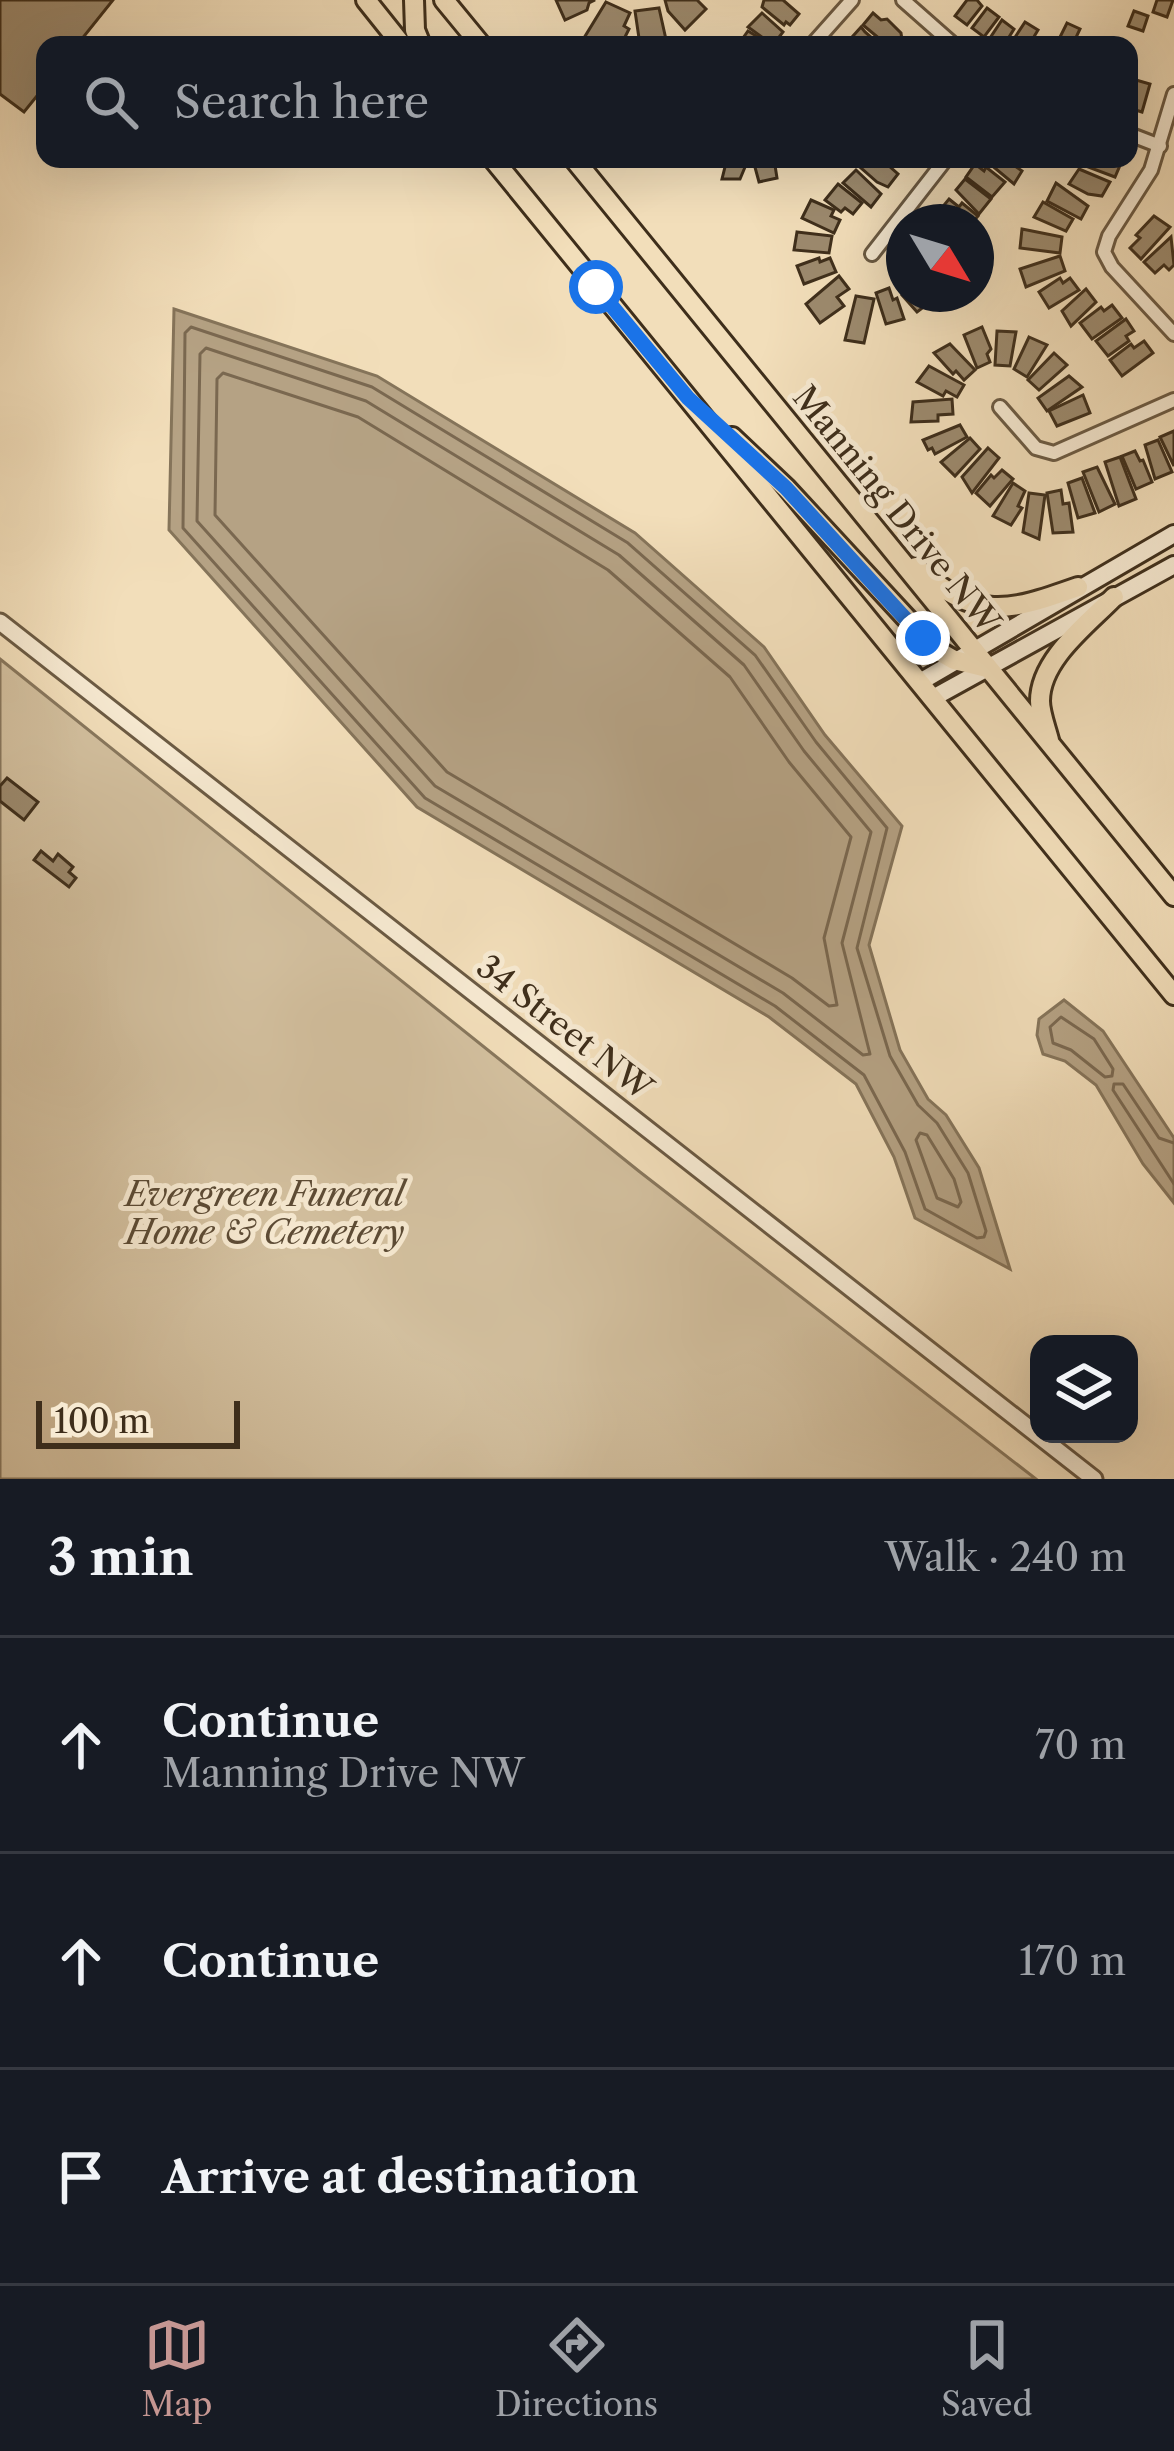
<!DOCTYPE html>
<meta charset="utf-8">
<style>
:root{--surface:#171b24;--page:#242831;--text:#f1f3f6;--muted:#9ea1a6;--line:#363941;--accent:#c59692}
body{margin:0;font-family:"Libre Caslon Text",serif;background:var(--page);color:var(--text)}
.controls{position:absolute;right:36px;bottom:36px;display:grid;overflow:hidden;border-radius:24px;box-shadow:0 12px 48px #0002}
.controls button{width:108px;height:108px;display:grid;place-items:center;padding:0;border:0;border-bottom:3px solid var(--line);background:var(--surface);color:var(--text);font:60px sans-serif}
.compass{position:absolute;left:886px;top:204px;width:108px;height:108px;border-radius:50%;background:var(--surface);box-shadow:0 12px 48px #0002;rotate:128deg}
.scale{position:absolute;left:36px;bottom:30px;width:204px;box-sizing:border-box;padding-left:12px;border:6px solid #3e2e1b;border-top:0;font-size:33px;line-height:42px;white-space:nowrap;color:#3e2e1b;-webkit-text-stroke:9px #f7ead2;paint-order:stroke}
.stop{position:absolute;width:36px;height:36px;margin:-27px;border:9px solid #1a73e8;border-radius:50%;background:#fff}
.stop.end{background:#1a73e8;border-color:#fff;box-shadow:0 3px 12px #0008}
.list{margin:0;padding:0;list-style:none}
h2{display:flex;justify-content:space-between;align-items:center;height:156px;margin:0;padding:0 48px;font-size:51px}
h2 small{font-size:39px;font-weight:400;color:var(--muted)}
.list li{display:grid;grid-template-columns:78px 1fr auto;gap:36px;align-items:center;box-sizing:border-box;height:216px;padding:0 48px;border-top:3px solid var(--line)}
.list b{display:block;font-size:45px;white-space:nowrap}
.list p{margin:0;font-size:39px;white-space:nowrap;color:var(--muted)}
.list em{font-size:39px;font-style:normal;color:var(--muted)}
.icon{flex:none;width:66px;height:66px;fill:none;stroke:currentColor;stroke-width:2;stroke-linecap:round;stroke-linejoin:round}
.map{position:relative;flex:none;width:1174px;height:1479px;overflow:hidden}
.search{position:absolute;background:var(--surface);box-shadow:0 12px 48px #0002;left:36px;right:36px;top:36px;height:132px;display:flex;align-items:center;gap:30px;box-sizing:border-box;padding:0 42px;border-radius:24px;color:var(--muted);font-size:45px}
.sheet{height:804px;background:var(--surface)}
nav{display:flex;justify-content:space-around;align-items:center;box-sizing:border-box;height:168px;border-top:3px solid var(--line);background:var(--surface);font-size:33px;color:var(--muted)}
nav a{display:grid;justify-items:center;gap:6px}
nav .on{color:var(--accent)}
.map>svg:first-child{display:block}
.green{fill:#d3c09f;stroke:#88775d;stroke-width:3}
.water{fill:#b5a284;stroke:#85745a;stroke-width:3}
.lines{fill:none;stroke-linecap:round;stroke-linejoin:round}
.shore{stroke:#7a6850;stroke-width:3}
.building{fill:#9c8a6e;stroke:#3e2e1b;stroke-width:3}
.minor-casing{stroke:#6b5a43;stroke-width:18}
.tertiary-casing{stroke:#6b5a43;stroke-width:21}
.secondary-casing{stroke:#3e2e1b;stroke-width:22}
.primary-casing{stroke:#3e2e1b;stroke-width:24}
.minor{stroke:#f7ead2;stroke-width:12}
.tertiary{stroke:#f7ead2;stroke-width:15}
.secondary{stroke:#f7ead2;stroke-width:16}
.primary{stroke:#f2deba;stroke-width:18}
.route{stroke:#1a73e8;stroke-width:15}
.labels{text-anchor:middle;stroke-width:10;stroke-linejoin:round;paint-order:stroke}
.street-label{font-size:33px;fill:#3e2e1b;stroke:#f7ead2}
.park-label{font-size:33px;font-style:italic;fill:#5c4b35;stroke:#f7ead2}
</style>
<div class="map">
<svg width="1174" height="1479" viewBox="0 0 1174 1479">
<rect width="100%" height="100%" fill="#f2deba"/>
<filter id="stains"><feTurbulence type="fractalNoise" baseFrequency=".00167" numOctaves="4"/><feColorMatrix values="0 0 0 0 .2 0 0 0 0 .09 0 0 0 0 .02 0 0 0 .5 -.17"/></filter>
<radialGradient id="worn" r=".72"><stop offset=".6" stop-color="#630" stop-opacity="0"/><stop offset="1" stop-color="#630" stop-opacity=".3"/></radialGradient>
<path class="green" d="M0,659L640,1172L1036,1479H0Z"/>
<g class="water">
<path d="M174,309L377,376L635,533L764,647L825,735L902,826L869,945L900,1050L928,1099L946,1115L979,1168L1010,1269L915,1218L894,1157L856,1084L769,1017L417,807L169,530Z"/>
<path d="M1064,1000L1103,1031L1174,1138V1203L1143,1164L1096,1085L1065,1061L1043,1054L1037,1035L1039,1019Z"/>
</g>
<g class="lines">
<g class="shore">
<path d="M191,327L372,387L628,543L755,655L816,742L887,828L857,948L890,1056L918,1105L937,1123L968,1173L986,1231L984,1237L977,1238L925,1209L905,1152L864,1075L775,1006L425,798L183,528L185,333Z"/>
<path d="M206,348L366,401L619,555L744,665L804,751L871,832L842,943L870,1054L863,1055L783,993L435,786L197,521L200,354Z"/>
<path d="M223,373L358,417L608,570L730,677L789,762L851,837L824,938L837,1005L829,1006L792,978L447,772L215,515L217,379Z"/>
<path d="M1061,1017L1094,1039L1113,1069L1112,1076L1105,1077L1071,1050L1053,1043L1050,1027Z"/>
<path d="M920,1133L927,1135L954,1179L961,1202L958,1207L937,1198L916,1140Z"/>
<path d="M1174,1143L1159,1138L1123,1084H1114L1113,1090L1174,1184"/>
</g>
</g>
<g class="building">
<path d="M0,0H113L77,45H45V86L24,112L0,94Z"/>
<path d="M556,0H595L589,3L587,10L565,20Z"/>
<path d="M665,0H697L706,9L685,30L668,11Z"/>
<path d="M764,0H783L799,14L790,25L786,22L784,25L762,7Z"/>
<path d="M967,0H977L982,6L967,25L955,16Z"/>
<path d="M1157,0H1173L1167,17L1153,12Z"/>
<path d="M606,2L630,13L624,26L629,29L621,45H598L584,38Z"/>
<path d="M659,8L667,44L640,45L635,11Z"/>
<path d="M987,8L999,17L984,37L972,28Z"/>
<path d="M1134,11L1148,16L1143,31L1128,26Z"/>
<path d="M762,13L783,32L773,45L748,27Z"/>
<path d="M873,13L881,20L887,19L901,33L902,40L887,45L863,25Z"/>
<path d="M1002,20L1014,29L1004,45H995L988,41Z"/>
<path d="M1025,22L1038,30L1029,45H1010Z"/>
<path d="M1067,23L1080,29L1073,44L1060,37Z"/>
<path d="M861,27L865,32L880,45H862L853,36Z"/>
<path d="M748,31L763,40L771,45H738Z"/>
<path d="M1136,80L1150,84L1142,112L1129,108Z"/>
<path d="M727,159L748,160L740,179H722Z"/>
<path d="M774,159L777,178L759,182L753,160Z"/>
<path d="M867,159H881L898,174L888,187L877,182L860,167Z"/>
<path d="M984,159H1005L1022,171L1014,184Z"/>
<path d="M1082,159H1111L1121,163L1115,177L1080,164Z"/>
<path d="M975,164L984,171L986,167L1005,182L992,197L966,177Z"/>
<path d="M1079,169L1110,182L1102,196L1088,194L1069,184Z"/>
<path d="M856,170L881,194L871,207L843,183Z"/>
<path d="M965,179L991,199L979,214L956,190Z"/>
<path d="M1056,183L1088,206L1081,219L1047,201Z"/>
<path d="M838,184L862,203L853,214L845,208L841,212L825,200Z"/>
<path d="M949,199L959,207L962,203L978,216L973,222H955L940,210Z"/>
<path d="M811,200L834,210L831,216L840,220L834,233L802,218Z"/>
<path d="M1043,202L1073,219L1066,231L1034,217Z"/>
<path d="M1154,216L1170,227L1141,259L1130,248L1140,238L1136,235Z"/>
<path d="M1022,229L1062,237L1060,253L1020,248Z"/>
<path d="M797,232L832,236L829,253L794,250Z"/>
<path d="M1171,237L1174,265L1169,270L1164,265L1155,273L1144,262Z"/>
<path d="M1060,256L1065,271L1026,287L1020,269Z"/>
<path d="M819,258L820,262L830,258L836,272L804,284L797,266Z"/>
<path d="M839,276L849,289L837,297L844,306L820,323L806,304Z"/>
<path d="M1060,278L1063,283L1070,278L1079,290L1049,308L1039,292Z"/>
<path d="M889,288L893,300L897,298L904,319L886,324L876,293Z"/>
<path d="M1086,289L1096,302L1071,326L1062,311Z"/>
<path d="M904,293L928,294L933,300L917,312L902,295Z"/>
<path d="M856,296L874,299L864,343L845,340Z"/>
<path d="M1112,305L1122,318L1092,339L1080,323L1101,307L1104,311Z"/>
<path d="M1126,319L1134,331L1126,336L1129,341L1108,356L1096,341Z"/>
<path d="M982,327L991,349L987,354L990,362L977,368L964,335Z"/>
<path d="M997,331L1016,332L1010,366L995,365Z"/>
<path d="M1029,337L1047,345L1027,377L1014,369Z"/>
<path d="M1144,341L1153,353L1122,376L1110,360L1131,344L1134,348Z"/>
<path d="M950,344L975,370L964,380L956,371L953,374L934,353Z"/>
<path d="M1054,353L1067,365L1039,390L1028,380Z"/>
<path d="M929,366L964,385L957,397L946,391L943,396L917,382Z"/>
<path d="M1069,376L1082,387L1047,411L1038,398Z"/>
<path d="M1083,395L1090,413L1057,426L1049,411Z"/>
<path d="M952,399L953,414L938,415V421L911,422L913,402Z"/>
<path d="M960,425L967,437L935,454L932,448L928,450L923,440Z"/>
<path d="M1174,431V466L1160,437Z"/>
<path d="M970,438L980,449L955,476L941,462Z"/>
<path d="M1158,440L1172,472L1155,479L1145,445Z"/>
<path d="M988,448L999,458L972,493L962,477Z"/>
<path d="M1135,451L1140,461L1143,460L1152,482L1136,489L1122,456Z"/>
<path d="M1120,457L1136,499L1119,506L1105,462Z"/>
<path d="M1097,467L1115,504L1099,512L1083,472Z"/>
<path d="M1002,470L1013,479L990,506L976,493L991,475L994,478Z"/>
<path d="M1082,478L1095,513L1078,518L1068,483Z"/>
<path d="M1013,483L1025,491L1018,506L1022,508L1011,525L993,516Z"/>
<path d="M1061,490L1063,504L1069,503L1073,532L1053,533L1047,493Z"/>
<path d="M1029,493L1045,495L1039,539L1023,532Z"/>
<path d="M7,778L38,802L24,820L0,801V786Z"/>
<path d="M41,851L53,861L58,854L73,867L69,872L76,878L69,887L34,860Z"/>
</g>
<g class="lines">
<g class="minor-casing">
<g id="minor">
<path d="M903,0L954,45"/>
<path d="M812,45L852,0"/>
<path d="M1174,94L1151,170L1109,236L1104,252L1112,267L1174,334"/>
<path d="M1129,134L1160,146"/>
<path d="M872,254L946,159"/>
<path d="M1000,407L1036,448L1054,453L1174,400"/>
</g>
</g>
<g class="tertiary-casing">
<path id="tertiary" d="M0,622L1094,1479"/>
</g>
<g class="secondary-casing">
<g id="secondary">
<path d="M920,682L1174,534"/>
<path d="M933,698L1174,565"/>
</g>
</g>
<g class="primary-casing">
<g id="primary">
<path d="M366,0L402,45"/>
<path d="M414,0L415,30L421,45"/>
<path d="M444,0L481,45"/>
<path d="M493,159L1174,995"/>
<path d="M574,159L1174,896"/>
<path d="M732,437L786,488L935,649L954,660L987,668"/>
<path d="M916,567C978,622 1007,612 1078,587"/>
<path d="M1049,740C1046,728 1040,713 1040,701C1040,659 1088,624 1114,597"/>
</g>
</g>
<use href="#minor" class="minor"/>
<use href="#tertiary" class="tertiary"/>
<use href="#secondary" class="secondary"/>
<use href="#primary" class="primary"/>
</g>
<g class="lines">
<path class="route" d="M596,287L688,398L786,488L923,638"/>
</g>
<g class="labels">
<g class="street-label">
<text transform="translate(897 509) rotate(51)" y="12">Manning Drive NW</text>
<text transform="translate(565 1027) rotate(38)" y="12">34 Street NW</text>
</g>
<g class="park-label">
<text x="265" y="1206">Evergreen Funeral<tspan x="265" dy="38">Home &amp; Cemetery</tspan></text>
</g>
</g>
<rect width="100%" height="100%" filter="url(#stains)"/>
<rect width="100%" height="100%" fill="url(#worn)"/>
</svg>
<div class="controls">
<button><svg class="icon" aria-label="layers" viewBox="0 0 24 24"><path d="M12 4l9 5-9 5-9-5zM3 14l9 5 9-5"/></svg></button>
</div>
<svg class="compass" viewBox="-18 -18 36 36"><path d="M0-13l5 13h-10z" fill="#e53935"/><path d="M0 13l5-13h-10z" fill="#9ea1a6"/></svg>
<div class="scale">100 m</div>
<div class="stop" style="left:596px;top:287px"></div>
<div class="stop end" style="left:923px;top:638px"></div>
<div class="search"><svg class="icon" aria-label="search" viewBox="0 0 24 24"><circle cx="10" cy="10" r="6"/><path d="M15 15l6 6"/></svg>Search here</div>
</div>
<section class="sheet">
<h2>3 min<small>Walk · 240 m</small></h2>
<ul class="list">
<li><svg class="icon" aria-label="ahead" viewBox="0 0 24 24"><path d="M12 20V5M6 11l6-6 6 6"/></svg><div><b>Continue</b><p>Manning Drive NW</p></div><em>70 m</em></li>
<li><svg class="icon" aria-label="ahead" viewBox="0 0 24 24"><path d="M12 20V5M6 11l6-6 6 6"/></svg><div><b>Continue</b></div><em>170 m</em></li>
<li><svg class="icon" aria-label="arrive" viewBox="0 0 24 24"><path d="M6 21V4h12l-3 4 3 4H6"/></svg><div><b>Arrive at destination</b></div></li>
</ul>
</section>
<nav>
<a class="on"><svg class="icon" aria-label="map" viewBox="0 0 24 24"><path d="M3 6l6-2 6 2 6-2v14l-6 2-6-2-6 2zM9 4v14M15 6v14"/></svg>Map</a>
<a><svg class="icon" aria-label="directions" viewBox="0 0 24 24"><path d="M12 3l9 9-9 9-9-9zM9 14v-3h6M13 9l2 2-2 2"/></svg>Directions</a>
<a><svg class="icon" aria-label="saved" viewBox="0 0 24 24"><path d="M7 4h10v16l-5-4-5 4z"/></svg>Saved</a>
</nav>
